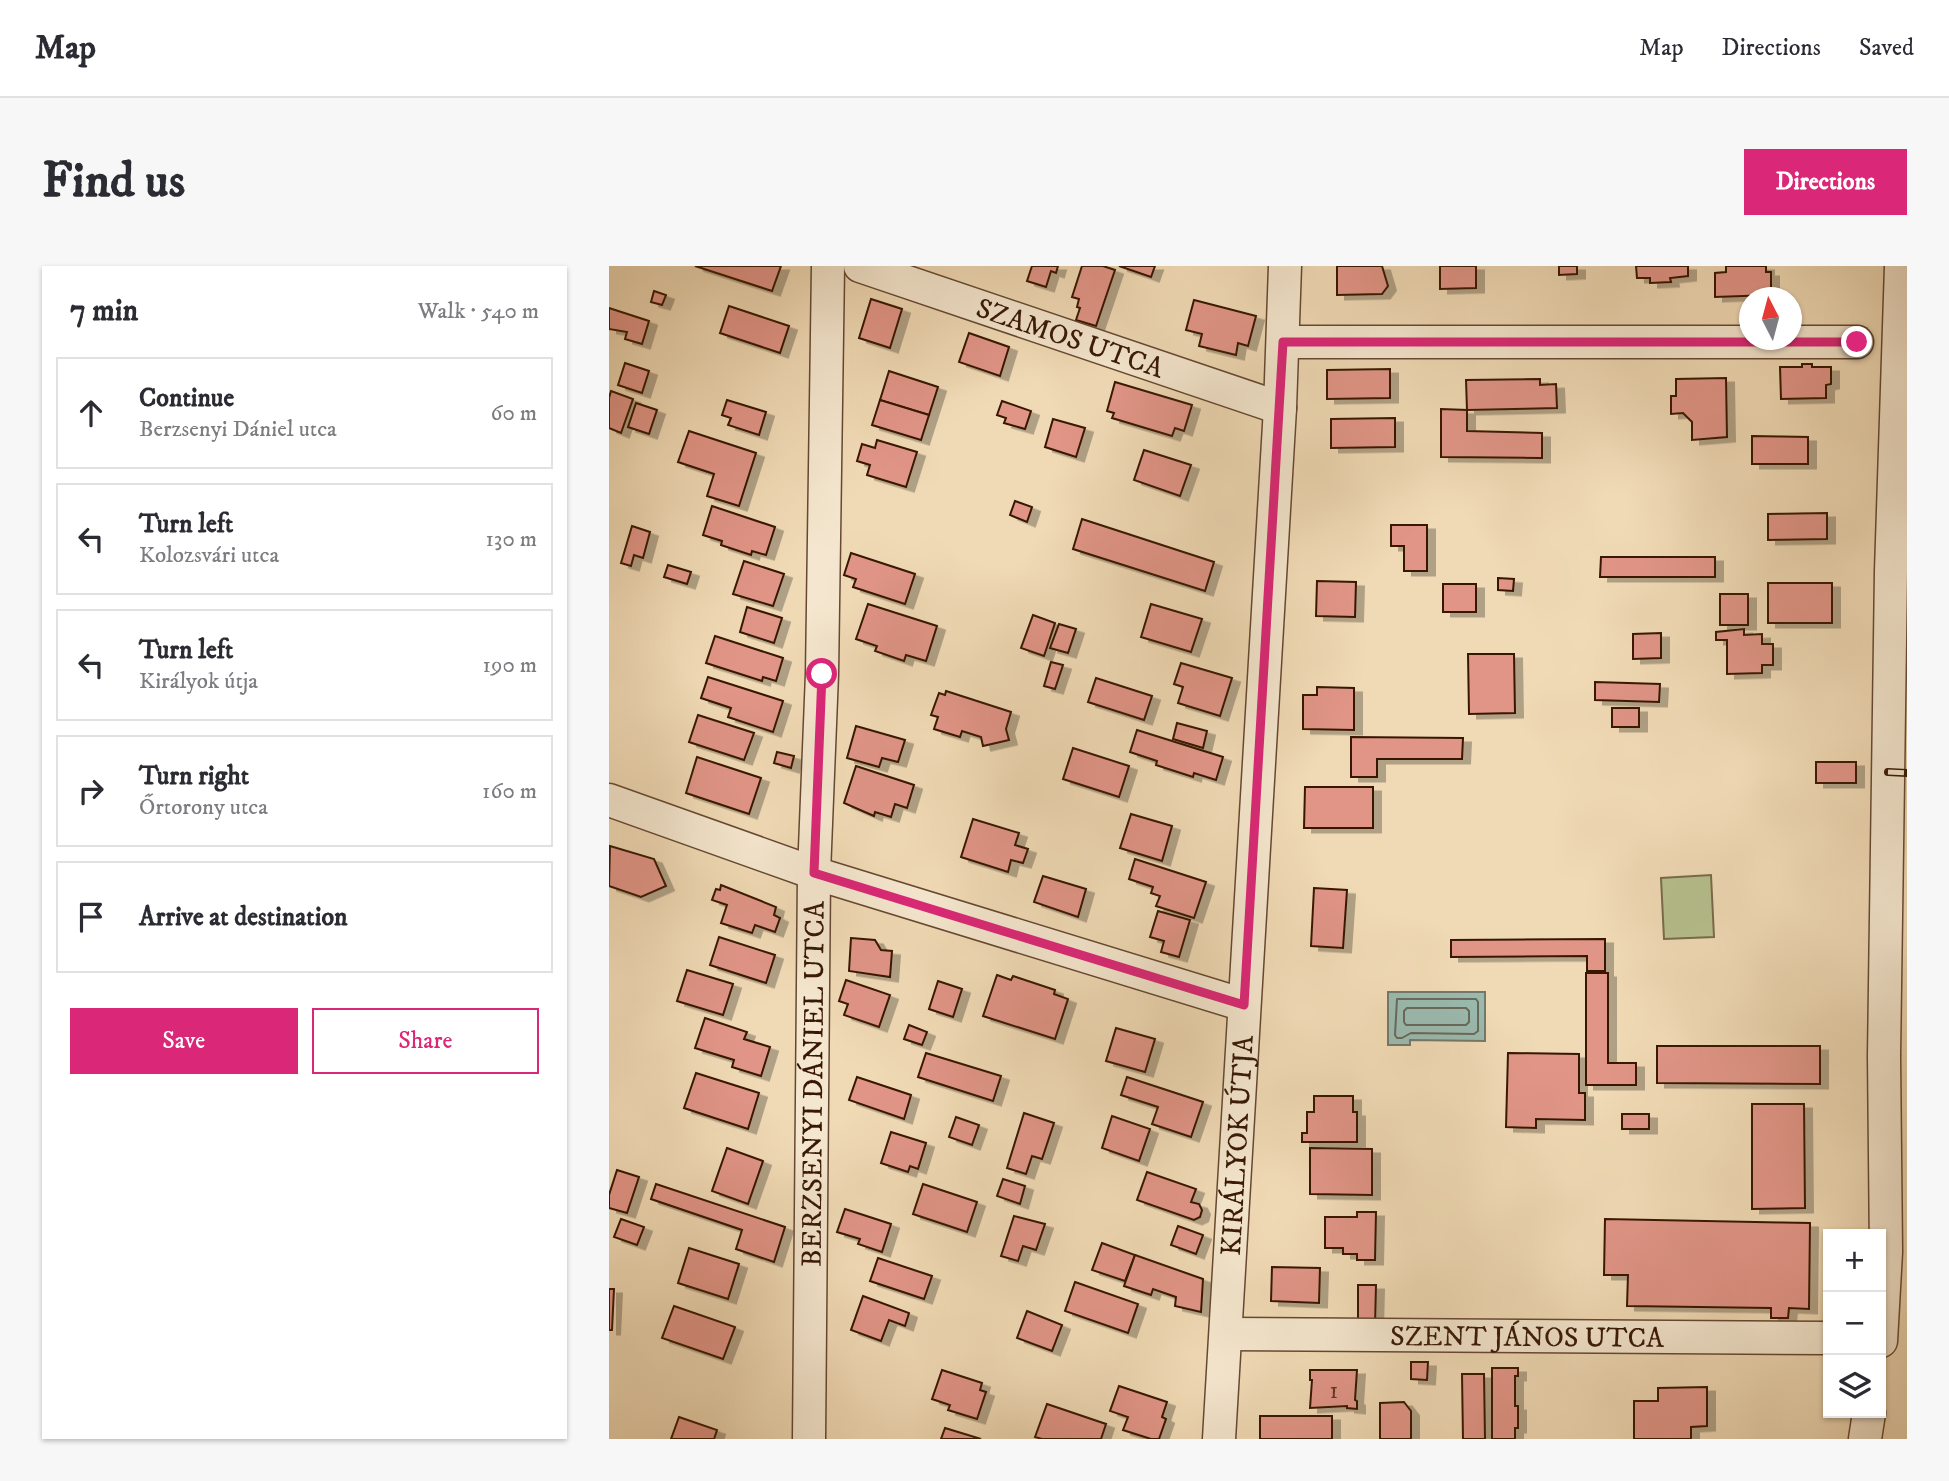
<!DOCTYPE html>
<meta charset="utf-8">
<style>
:root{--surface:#fff;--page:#f7f7f7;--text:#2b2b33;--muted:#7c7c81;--line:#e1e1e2;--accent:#db2777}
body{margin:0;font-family:"IM FELL DW Pica",serif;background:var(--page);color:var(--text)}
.controls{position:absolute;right:21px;bottom:21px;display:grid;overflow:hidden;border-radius:0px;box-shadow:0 2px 5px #0004}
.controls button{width:63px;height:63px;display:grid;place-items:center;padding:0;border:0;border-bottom:2px solid var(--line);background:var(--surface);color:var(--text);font:35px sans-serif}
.compass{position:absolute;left:1130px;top:21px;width:63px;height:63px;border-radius:50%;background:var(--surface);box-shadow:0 2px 5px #0004;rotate:354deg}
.stop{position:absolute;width:21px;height:21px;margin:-16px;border:5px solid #db2777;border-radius:50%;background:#fff}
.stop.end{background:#db2777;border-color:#fff;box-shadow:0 2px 7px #0008}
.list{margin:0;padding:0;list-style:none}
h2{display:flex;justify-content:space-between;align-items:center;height:91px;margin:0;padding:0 28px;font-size:30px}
h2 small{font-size:23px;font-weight:400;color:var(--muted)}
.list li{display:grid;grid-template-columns:46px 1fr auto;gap:21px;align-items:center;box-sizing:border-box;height:112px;margin:0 14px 14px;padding:0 14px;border:2px solid var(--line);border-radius:0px}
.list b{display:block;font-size:26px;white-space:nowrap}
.list p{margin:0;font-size:23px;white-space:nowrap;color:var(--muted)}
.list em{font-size:23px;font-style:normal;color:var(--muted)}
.actions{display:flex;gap:14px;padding:21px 28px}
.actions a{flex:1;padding:16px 0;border:2px solid var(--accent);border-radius:0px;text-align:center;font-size:24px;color:var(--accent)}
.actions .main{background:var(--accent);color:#fff}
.icon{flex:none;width:38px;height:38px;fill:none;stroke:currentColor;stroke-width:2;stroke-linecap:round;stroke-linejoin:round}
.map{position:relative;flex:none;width:1298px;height:1173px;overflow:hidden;border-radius:0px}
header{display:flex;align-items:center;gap:42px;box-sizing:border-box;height:98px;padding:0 35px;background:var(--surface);border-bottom:2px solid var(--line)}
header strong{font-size:33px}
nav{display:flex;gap:38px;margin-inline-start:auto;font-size:24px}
.intro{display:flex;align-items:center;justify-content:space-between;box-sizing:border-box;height:168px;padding:0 42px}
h1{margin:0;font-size:49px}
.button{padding:18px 32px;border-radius:0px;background:var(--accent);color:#fff;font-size:24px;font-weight:700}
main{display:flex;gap:42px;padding:0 42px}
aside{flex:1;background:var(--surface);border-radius:0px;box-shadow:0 2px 5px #0004}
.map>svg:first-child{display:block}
.green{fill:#b7c08f;stroke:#786c4a;stroke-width:2}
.water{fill:#9abaaf;stroke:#73796b;stroke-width:2}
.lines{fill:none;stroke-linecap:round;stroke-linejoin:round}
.shore{stroke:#69695a;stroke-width:2}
.building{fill:#e19587;stroke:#381805;stroke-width:2;filter:url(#shadow)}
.minor-casing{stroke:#664831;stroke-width:35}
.minor{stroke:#f5e7cf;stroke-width:32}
.rail-casing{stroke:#381805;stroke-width:8}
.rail{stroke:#f5e7cf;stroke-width:5;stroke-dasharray:16;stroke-linecap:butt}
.route{stroke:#db2777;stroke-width:9}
.labels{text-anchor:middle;stroke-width:5;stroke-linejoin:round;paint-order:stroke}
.number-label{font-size:24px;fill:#623726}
.street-label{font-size:28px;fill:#381805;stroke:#f5e7cf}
</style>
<header>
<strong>Map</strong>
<nav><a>Map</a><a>Directions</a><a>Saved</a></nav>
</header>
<div class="intro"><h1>Find us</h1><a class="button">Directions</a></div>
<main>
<aside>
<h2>7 min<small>Walk · 540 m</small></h2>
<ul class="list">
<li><svg class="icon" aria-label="ahead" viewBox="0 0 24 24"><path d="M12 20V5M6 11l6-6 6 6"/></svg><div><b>Continue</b><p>Berzsenyi Dániel utca</p></div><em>60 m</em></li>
<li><svg class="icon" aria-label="left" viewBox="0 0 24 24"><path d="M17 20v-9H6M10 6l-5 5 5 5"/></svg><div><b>Turn left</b><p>Kolozsvári utca</p></div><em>130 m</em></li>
<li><svg class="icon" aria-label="left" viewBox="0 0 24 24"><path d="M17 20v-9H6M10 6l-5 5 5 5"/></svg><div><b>Turn left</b><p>Királyok útja</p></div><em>190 m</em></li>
<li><svg class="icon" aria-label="right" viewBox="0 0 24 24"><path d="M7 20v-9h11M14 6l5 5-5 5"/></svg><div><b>Turn right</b><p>Őrtorony utca</p></div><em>160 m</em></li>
<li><svg class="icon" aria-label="arrive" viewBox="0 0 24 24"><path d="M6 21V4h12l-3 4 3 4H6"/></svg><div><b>Arrive at destination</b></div></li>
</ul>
<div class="actions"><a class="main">Save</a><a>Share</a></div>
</aside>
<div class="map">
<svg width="1298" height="1173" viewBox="0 0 1298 1173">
<defs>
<filter id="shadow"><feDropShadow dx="8" dy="4.5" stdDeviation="0" flood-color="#0004"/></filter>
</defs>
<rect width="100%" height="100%" fill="#f0dab5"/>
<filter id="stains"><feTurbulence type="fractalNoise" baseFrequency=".00286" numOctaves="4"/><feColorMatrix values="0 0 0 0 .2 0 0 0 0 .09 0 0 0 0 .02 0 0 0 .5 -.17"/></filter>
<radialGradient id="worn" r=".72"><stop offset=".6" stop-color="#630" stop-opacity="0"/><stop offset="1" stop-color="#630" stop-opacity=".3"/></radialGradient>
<path class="green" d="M1102,609L1105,671L1055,673L1052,612Z"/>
<path class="water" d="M779,726H876V775L801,774V779H779Z"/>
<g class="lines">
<g class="shore">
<path d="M788,733H867L869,736V765L865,768L802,767L793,772H788L786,769Z"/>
<path d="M798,742H857L860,745V756L857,759H797L795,756V745Z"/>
</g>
</g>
<g class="building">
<path d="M86,0H172L163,25Z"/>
<path d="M423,0H449L447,7L442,5L437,21L418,15Z"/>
<path d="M473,0H494L506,4L487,60L467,54L471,42L468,41L470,33L463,31Z"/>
<path d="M510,0H546L542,11Z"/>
<path d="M728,0H773L779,20L773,28L728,29Z"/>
<path d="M831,0H867V22L831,23Z"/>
<path d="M950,0H968V8L950,9Z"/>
<path d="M1027,0H1079V10L1061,12L1062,16L1041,17V12H1028Z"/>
<path d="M1117,0H1157V6H1162V29L1106,31V7L1117,6Z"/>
<path d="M45,25L57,29L53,39L42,36Z"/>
<path d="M262,33L293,43L281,82L250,72Z"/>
<path d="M585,34L647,50L639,80L629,77L627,89L590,80L593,68L577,64Z"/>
<path d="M120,40L180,60L171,87L111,67Z"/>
<path d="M0,42L40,55L33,78L16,73L18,66L0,63Z"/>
<path d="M360,67L400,81L391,110L350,96Z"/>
<path d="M16,97L40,105L33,127L9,119Z"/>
<path d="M1193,98H1203V101H1222V118L1217,119V132L1172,133L1171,101H1193Z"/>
<path d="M781,103V132L718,133V104Z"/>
<path d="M280,105L329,121L320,149L271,134Z"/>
<path d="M1117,112L1118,171L1083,174V156L1074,147L1062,148V130H1067V113Z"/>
<path d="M931,113V119L947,118L948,142L858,144L857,114Z"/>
<path d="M506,116L583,139L575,165L566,162L563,170L503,152L505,147L498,145Z"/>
<path d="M2,125L24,133L12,167L0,162V132Z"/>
<path d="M118,134L157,146L150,169L119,159L122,152L113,149Z"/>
<path d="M271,134L320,149L312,174L263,159Z"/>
<path d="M393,135L422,145L416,163L395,157L397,152L388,149Z"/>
<path d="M27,137L48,144L40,168L19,161Z"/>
<path d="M832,143L858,144V165L933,167V192L832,191Z"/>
<path d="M786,152V181L722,182V153Z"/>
<path d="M444,153L476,162L467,191L436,181Z"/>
<path d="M80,165L147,187L130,240L98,230L105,208L69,196Z"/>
<path d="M1143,170L1199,171V198H1143Z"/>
<path d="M268,174L308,186L297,221L258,209L261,199L248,195L253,178L266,182Z"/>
<path d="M535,184L582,199L571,230L525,214Z"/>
<path d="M406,235L423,241L418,256L401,249Z"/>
<path d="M103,240L166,261L157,289L143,285L142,289L112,279L113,275L94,269Z"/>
<path d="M1218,247V273L1159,274V248Z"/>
<path d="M473,253L605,296L596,325L464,283Z"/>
<path d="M782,259H818V305H795V280H782Z"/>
<path d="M23,260L41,266L34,292L25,289L22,300L12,297Z"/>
<path d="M242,287L306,308L296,338L244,321L247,313L235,309Z"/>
<path d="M992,291H1106V311H991Z"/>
<path d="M135,295L175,308L164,340L124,328Z"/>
<path d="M59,299L82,306L78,318L55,311Z"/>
<path d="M889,312L905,313L904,325L889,324Z"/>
<path d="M708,315L747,316L746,351L707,350Z"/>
<rect x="1159" y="317" width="64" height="40"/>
<rect x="834" y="318" width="33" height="28"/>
<rect x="1111" y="328" width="28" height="31"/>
<path d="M259,338L328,360L317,395L297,389L295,395L266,385L268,380L247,373Z"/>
<path d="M542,338L593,353L582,386L532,371Z"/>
<path d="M138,341L173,352L165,377L131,366Z"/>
<path d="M424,349L446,357L435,390L412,382Z"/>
<path d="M450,358L467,363L459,387L441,382Z"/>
<path d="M1135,363V369L1153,368V378H1164V399H1153V407L1118,408V374H1107V366Z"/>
<path d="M1052,367V392L1024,393V368Z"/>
<path d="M106,370L174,392L167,415L154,411L153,415L97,397Z"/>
<path d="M859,388H905L906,447L860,448Z"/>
<path d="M442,396L454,399L446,423L435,420Z"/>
<path d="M572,397L623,412L611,450L569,437L574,421L565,418Z"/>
<path d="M99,411L174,435L164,466L119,451L122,442L92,432Z"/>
<path d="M487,412L543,430L535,454L479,436Z"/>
<path d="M986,416L1051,418L1050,436L986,434Z"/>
<path d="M708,421L745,422V464L694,463V429H708Z"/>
<path d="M337,425L402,446L397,463L400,474L374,480L372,471L353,465L351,471L325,463L329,451L322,449L330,427L336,429Z"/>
<rect x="1003" y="442" width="27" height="19"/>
<path d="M89,449L145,467L135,494L80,476Z"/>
<path d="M568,457L598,465L594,482L564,473Z"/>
<path d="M247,460L296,474L289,496L273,492L270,501L238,492Z"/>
<path d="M528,464L614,491L607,514L585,507L584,511L547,499L548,495L521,486Z"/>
<path d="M742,471L854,472L853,493H768V511H742Z"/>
<path d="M464,482L520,500L510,531L454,513Z"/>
<path d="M168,486L185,490L182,502L165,497Z"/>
<path d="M88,491L152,512L140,548L77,527Z"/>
<rect x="1207" y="496" width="40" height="21"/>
<path d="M247,500L305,519L298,542L286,538L282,551L266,546L265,550L235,537Z"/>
<path d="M696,521H764V562H695Z"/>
<path d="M522,548L563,560L553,595L511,582Z"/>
<path d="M364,553L410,567L406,579L419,583L414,597L402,594L399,606L352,591Z"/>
<path d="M1,580L45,593L57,620L32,631L0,620Z"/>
<path d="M526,593L597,616L585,652L547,640L551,630L542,627L544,621L520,613Z"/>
<path d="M434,610L477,623L469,651L425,636Z"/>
<path d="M112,619L167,641L165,649L171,652L166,666L146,659L143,667L112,657L118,639L103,634L107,623L111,624Z"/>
<path d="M705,622L738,624L734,682L702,680Z"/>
<path d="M549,645L581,654L570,691L552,686L555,675L541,671Z"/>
<path d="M110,671L166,689L157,717L101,699Z"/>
<path d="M242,672L266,674L272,684L283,685L281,711L240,705Z"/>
<path d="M996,673V705H978V690L842,691V674Z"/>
<path d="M78,704L124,718L114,749L68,735Z"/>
<path d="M977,707H999V797H1027V819H977Z"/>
<path d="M388,709L402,714L404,710L446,724L445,728L459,733L446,773L374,750Z"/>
<path d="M237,714L281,729L270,761L235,749L239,738L230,735Z"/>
<path d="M329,715L353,723L344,751L320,743Z"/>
<path d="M96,752L138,766L135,773L161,781L152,810L123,801L125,794L86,782Z"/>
<path d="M300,759L318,766L313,779L295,773Z"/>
<path d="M507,762L546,773L536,806L497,795Z"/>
<path d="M1048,780H1211V818L1048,817Z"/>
<path d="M317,787L392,810L384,835L309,811Z"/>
<path d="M899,787L970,788V827H976V854L927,853V862L897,861Z"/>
<path d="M87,807L150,827L139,863L75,842Z"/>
<path d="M248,811L302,829L295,853L240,834Z"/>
<path d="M518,811L594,836L582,871L543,858L549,841L512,829Z"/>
<path d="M705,830H744V846H748V876H693V867H698V846H705Z"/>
<path d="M1143,838H1195L1196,942L1143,943Z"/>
<path d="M415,847L445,857L433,893L423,890L417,908L398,902Z"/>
<rect x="1013" y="848" width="27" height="15"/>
<path d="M503,850L541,863L530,895L493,882Z"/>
<path d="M347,851L370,859L363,879L340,871Z"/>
<path d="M282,866L317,877L309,903L301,900L299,906L272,897Z"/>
<path d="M118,882L154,895L139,938L103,925Z"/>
<path d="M701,882L763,883V929L701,928Z"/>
<path d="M8,904L30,911L18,947L0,942V929Z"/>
<path d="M538,906L587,923L582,936L590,938L593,944L591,951L585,954L528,934Z"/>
<path d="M394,913L416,920L411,938L388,930Z"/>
<path d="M47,918L176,961L165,996L127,983L133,964L42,933Z"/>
<path d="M314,918L368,936L358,966L304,948Z"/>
<path d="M236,943L282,958L273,986L249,978L251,973L228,966Z"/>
<path d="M748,946H767L766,994H748V988H734V982H716V951H748Z"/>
<path d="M405,950L436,958L427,984L414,980L409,995L392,990Z"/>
<path d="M12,953L35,961L28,979L5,971Z"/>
<path d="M996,953L1201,957L1200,1043L1180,1042L1179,1052H1162V1042L1018,1040L1019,1009H995Z"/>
<path d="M569,960L594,969L587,988L562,979Z"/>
<path d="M493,977L526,989L516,1015L483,1004Z"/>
<path d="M80,982L130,998L119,1033L69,1017Z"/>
<path d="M526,989L594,1013L592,1046L566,1040L567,1031L544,1023L542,1029L515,1020Z"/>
<path d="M269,992L323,1010L315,1033L261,1015Z"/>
<path d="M663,1001L711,1002L710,1037L662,1035Z"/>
<path d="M466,1016L529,1038L519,1067L456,1045Z"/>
<path d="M749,1019H767L766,1059H749Z"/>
<path d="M0,1023H5L3,1064H0Z"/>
<path d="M254,1030L300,1047L296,1060L280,1054L272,1075L242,1064Z"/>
<path d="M65,1040L126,1061L114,1093L53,1072Z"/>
<path d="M418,1045L453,1059L443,1085L408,1072Z"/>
<path d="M802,1096H819L818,1114L802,1113Z"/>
<path d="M883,1102H909V1110H906V1140H909V1162H906V1173H883Z"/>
<path d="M333,1104L373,1117L371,1124L377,1126L368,1153L339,1144L341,1139L323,1133Z"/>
<path d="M701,1104H748L746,1134L748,1135V1143L738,1142V1140L701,1142L703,1114H701Z"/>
<path d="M853,1108H875L876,1173H854Z"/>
<path d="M510,1120L558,1136L553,1151L557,1153L550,1173H542L514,1164L519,1151L501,1145Z"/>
<path d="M1098,1121V1160L1082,1161V1173H1025V1135H1049V1122Z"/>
<path d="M795,1136L802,1145V1173H771V1137Z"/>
<path d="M438,1138L497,1158L492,1173H433L426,1171Z"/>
<rect x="651" y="1150" width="72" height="23"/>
<path d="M70,1151L108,1164L105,1173H62Z"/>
<path d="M336,1162L372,1173H332Z"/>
</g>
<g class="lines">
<g class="minor-casing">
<g id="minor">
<path id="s1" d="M251,0L671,142"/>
<path d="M674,76H1248"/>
<path d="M0,534L205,607L635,739"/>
<path id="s2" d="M617,1068L1219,1072"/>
<path d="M1272,1075L1277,986L1275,790L1282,305L1292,0"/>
<path id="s3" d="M200,1173L205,607L213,408L219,0"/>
<path id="s4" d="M610,1173L671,142L676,0"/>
<path d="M1256,1173L1260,1147"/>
</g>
</g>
<use href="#minor" class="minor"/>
<g class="rail-casing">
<path id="rail" d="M1279,506L1298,507"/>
</g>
<use href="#rail" class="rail"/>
</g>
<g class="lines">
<path class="route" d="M213,408L205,607L635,739L674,76H1248"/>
</g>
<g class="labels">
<g class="number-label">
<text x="725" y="1132">1</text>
</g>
<g class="street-label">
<text dy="10" stroke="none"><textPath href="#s1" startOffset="222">SZAMOS UTCA</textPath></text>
<text dy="10" stroke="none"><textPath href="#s3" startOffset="355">BERZSENYI DÁNIEL UTCA</textPath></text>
<text dy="10" stroke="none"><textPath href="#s4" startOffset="294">KIRÁLYOK ÚTJA</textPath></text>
<text dy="10" stroke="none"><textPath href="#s2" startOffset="301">SZENT JÁNOS UTCA</textPath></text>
</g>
</g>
<rect width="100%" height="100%" filter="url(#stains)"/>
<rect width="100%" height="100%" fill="url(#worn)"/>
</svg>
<div class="controls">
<button>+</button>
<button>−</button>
<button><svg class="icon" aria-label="layers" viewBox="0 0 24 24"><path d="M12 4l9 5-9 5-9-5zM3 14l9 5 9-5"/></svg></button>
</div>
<svg class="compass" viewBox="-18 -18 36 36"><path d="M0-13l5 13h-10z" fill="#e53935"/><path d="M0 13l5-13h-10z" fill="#7c7c81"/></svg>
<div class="stop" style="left:213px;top:408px"></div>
<div class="stop end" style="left:1248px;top:76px"></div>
</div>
</main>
